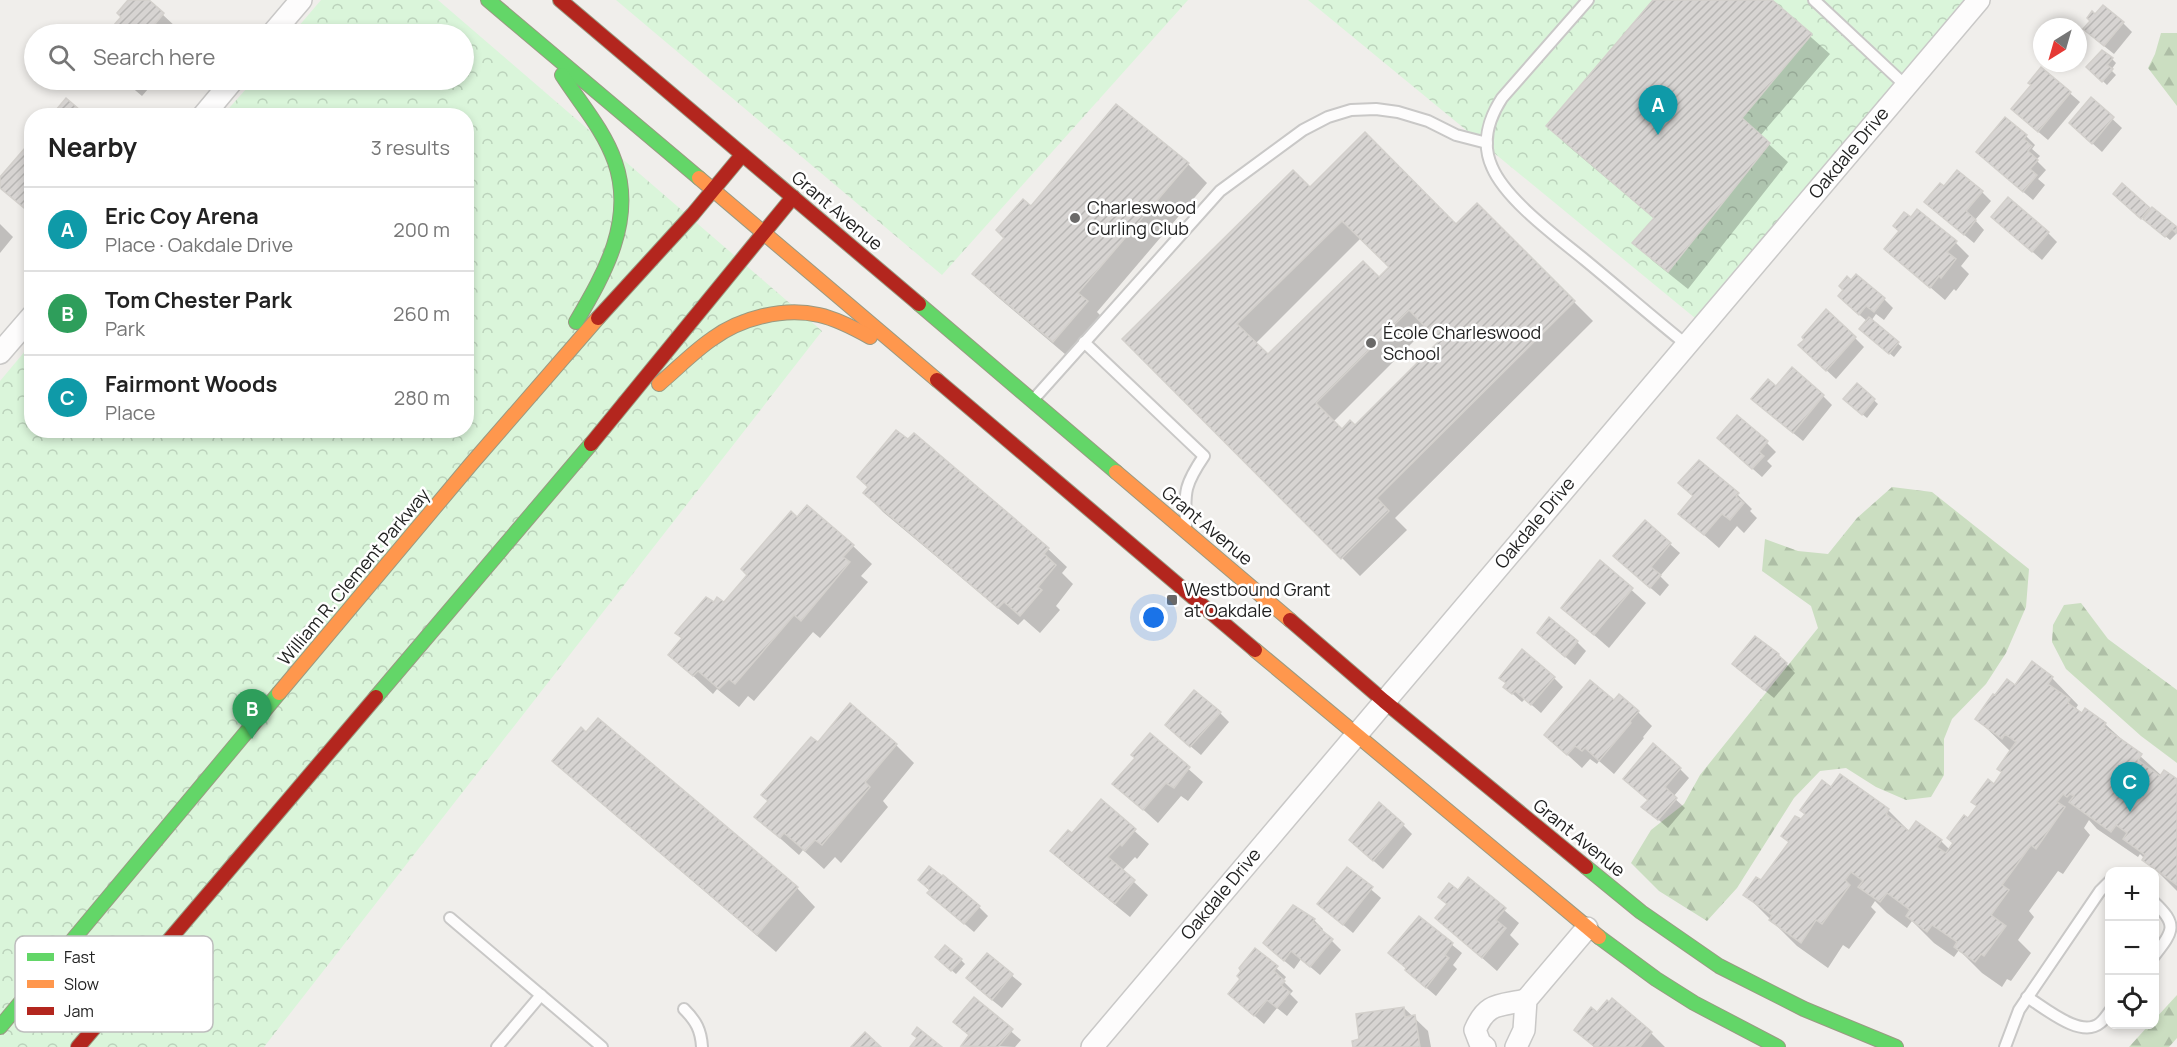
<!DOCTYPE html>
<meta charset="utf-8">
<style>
:root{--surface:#fff;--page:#f6f6f6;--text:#222;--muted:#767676;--line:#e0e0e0;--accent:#0f766e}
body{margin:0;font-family:Manrope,sans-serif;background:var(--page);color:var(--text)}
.controls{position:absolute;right:18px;bottom:18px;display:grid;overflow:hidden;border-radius:12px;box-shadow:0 3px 9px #0003}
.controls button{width:54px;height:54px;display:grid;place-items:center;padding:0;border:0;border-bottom:2px solid var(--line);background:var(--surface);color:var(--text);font:30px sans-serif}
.compass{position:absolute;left:2033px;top:18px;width:54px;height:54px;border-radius:50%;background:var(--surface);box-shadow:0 3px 9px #0003;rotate:217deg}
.you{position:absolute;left:1154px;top:618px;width:21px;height:21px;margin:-15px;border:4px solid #fff;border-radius:50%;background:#1a73e8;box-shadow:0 0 0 9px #1a73e833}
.badge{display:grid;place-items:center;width:39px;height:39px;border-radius:50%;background:var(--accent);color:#fff;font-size:20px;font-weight:700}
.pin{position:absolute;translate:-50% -50px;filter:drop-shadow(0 2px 3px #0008)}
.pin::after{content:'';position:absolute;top:32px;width:21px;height:18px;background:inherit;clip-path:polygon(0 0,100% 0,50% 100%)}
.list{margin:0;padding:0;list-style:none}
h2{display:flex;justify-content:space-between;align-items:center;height:78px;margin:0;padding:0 24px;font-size:26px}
h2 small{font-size:20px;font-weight:400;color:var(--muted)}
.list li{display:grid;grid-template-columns:39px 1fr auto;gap:18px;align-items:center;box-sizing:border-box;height:84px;padding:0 24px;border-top:2px solid var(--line)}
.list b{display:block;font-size:22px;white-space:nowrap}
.list p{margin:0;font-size:20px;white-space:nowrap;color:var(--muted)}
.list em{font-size:20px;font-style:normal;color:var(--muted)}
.icon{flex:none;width:33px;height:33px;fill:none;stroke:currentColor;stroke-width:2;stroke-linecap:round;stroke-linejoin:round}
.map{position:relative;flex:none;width:2177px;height:1047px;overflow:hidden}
.search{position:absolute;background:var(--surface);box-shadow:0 3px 9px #0003;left:24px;top:24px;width:450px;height:66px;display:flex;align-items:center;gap:15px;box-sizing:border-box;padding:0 21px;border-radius:33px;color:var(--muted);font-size:22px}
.panel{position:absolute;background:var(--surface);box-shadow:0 3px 9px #0003;left:24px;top:108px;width:450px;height:330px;border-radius:24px}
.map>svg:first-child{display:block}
.forest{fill:url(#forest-firs)}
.park{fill:url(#park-crowns)}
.shadow{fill:#0003;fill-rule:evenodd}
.building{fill:url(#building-hatch);stroke:#d3d0cc;stroke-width:1.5;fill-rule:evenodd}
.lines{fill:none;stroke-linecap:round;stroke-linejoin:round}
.lane-casing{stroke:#c9c8c7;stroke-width:14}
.street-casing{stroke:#c9c8c7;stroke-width:24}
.fast-casing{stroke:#999a82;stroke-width:16}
.slow-casing{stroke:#999a82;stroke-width:16}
.jam-casing{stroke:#999a82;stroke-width:16}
.lane{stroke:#fdfcfc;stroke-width:10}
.street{stroke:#fdfcfc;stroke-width:21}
.fast{stroke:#63d668;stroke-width:14}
.slow{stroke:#ff974d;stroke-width:14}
.jam{stroke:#b3261e;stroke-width:14}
.poi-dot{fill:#6a6968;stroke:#fff;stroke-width:2}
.labels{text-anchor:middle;stroke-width:5;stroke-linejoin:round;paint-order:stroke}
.street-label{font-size:18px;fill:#222;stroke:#fff}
.poi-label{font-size:18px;fill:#222;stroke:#fff;text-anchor:start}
.key{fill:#fff;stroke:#bdbdbd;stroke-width:1.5}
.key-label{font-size:16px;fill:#222}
</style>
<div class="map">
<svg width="2177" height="1047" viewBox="0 0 2177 1047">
<defs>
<pattern id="forest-firs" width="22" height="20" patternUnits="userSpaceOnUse" patternTransform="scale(1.5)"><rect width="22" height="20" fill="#cbdec1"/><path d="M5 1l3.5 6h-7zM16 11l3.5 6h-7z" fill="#aebea6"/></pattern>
<pattern id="park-crowns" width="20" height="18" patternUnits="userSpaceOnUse" patternTransform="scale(1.5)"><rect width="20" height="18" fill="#daf5da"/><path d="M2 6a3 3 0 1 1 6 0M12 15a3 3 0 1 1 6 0" fill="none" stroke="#bbd2bb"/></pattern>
<pattern id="building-hatch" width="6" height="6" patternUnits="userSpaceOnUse" patternTransform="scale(1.5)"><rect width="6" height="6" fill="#d7d4d2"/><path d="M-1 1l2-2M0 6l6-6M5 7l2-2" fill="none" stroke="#b8b6b4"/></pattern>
</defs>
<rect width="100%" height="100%" fill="#f0eeeb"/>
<g class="forest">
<path d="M2161,33H2177V106L2148,68L2155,54Z"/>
<path d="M1892,487L1932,492L2029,569L2026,607L2006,653L1986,684L1952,719L1944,739V775L1931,797L1906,800L1876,787L1846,768L1820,771L1794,798L1737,888L1707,921L1659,891L1631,863L1651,830L1684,804L1700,775L1818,628L1811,606L1762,571L1765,539L1798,551L1828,554L1857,518Z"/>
<path d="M2081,603L2108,639L2177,690V763L2141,736L2066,669L2052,642L2053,625L2064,605Z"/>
<path d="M2177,995V1038L2169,1047H2129L2149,1025L2154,1024L2155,1019Z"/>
</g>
<g class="park">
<path d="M321,0H438L822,331L264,1047H0V381L31,344L32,430H466V116L223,115L254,80H464V34H292Z"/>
<path d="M616,0H1188L942,275Z"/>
<path d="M1308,0H1966L1695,318Z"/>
</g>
<g class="shadow">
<path d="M130,0H147L177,28L172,34H108L123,17Z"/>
<path d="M1655,0H1769L1830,54L1760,136L1788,162L1688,289L1653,261L1635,243L1655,219L1567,145L1548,126Z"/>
<path d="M2123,23L2132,32L2114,54L2094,38Z"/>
<path d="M2112,59L2116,63L2111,70L2116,75L2107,85L2088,67Z"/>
<path d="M2042,69L2080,102L2048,140L2022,118L2033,85Z"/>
<path d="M123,80H153L155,81L142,96Z"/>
<path d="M2091,99L2122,128L2102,152L2080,132Z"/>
<path d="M1116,106L1188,164L1207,183L1097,312L1105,320L1072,360L993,293L974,274Z"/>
<path d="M2026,136L2035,145L2032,149L2040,156L2036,160L2046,170L2038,179L2045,185L2033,200L1987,161Z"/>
<path d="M32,155V214L0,186V180Z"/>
<path d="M2122,185L2151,210L2152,209L2177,229V233L2170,240L2119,198Z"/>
<path d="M1944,188L1982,192L1991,201L1975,220L1984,230L1974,243L1936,211Z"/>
<path d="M1310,189L1456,226L1477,205L1593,321L1395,518L1407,530L1360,576L1124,339ZM1361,238L1391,267L1379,280L1268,356L1255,344ZM1428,327L1442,341L1355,427L1342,431L1333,422Z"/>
<path d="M1993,217L2048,233L2057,242L2042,260Z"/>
<path d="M0,224L13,237L0,253Z"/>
<path d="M1955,242L1969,256L1961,266L1969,274L1956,291L1954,289L1945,300L1886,249Z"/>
<path d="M1845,290L1884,299L1893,308L1884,320L1876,314L1871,321L1902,347L1894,357L1865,333L1867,321L1849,306Z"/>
<path d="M1855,338L1864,347L1836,379L1810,355Z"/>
<path d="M1857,385L1878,404L1867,418L1849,403Z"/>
<path d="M1777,388L1823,396L1832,405L1803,441L1763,408Z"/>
<path d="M914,435L1048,549L1067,567L1062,573L1073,584L1056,606L1060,610L1040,633L1024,619L1018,625L883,512L865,493Z"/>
<path d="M1767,443L1776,452L1767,461L1772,466L1762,477L1728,447Z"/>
<path d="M1699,462L1738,495L1752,509L1750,511L1757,518L1744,533L1737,526L1719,548L1680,514L1694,497Z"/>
<path d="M797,519L853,546L872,564L861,576L868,582L820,638L813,632L754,701L748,696L739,707L717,689L713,694L670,655L714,604H724Z"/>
<path d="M1645,522L1680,553L1660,576L1669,585L1660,596L1624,565Z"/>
<path d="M1600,562L1646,603L1609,648L1563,608Z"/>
<path d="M1548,642H1577L1586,651L1575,665Z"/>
<path d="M1778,655L1795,673L1774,698L1743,673Z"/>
<path d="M2032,664L2052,678L2078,705L2076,708L2083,714L2105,724L2162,776L2177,781V891L2140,854L2138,857L2097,829L2089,820L2084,828L2090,835L2063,874L2058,871L2029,911L2034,917L2018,940L2031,953L2011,981L2007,979L2002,987L1982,973L1959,950L1954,957L1934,943L1912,921L1907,928L1887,913L1875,901L1871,907L1876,912L1849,949L1843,945L1828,968L1797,946L1745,894L1761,883L1790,843L1783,836L1801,822L1841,776L1889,811L1910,832L1941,841L1950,850L1968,820L2003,773L2011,752L1977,719L2015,687Z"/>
<path d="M1554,678L1563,687L1541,713L1525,699L1522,702L1505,687Z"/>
<path d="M1614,702L1638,712L1652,726L1643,737L1644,738L1614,774L1599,761L1597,764L1590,759L1582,768L1546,735Z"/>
<path d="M1220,713L1229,722L1201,755L1176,734Z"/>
<path d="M586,734L797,888L815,907L776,952L573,779L554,761Z"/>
<path d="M1150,735L1203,782L1188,801L1181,796L1158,823L1115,784L1137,758Z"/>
<path d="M818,744L896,745L914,763L883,801L888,807L841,863L835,857L824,869L803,850L799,855L756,817Z"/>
<path d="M1680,769L1689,778L1673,797L1685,808L1668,828L1644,807L1649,801L1625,779Z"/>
<path d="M1101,801L1149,844L1137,859L1135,857L1122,871L1148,895L1130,917L1066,865L1052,851L1072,835Z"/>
<path d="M1403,825L1412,834L1383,869L1360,849Z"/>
<path d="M1347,869L1381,898L1353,933L1329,913Z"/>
<path d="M920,880L979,907L988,916L974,932L939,902Z"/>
<path d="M1469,880L1519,923L1510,935L1519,944L1497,971L1437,918L1448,905L1440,897L1458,892Z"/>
<path d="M1419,918L1462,953L1453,965L1457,969L1436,996L1416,979L1408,969Z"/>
<path d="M1314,920L1323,929L1322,931L1341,950L1320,975L1301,959L1294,969L1274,952Z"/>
<path d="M1256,950L1286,977L1283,981L1293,991L1290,994L1298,1002L1287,1016L1277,1008L1264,1024L1240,1003L1242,979Z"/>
<path d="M987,955L1022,984L1002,1008L977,988Z"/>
<path d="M961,960L965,964L956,974L941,961Z"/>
<path d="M974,999L1021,1040L1015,1047L963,1045L971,1036L955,1022Z"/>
<path d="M1612,1000L1651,1033L1665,1047H1594L1576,1029L1598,1015Z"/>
<path d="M1404,1008L1428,1031L1431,1047H1354Z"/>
</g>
<g class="building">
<path d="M128,0H149L164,13L155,24L163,32L160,34H106L121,17L117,13Z"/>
<path d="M1653,0H1772L1812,34L1742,118L1770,143L1668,272L1632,243L1654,218L1546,126Z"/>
<path d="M2103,5L2124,22L2104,46L2083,29L2090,21L2087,18L2092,11L2095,14Z"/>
<path d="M2102,50L2113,58L2107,65L2113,69L2102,82L2086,67Z"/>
<path d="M2041,67L2071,92L2038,132L2011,109L2031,85L2028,83Z"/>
<path d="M2091,97L2114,117L2092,144L2069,123Z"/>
<path d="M66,98L87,116H51Z"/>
<path d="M1116,104L1189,163L1078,293L1088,301L1053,342L972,274L1004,238L996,230L1023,199L1031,206Z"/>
<path d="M2005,117L2027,135L2024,139L2032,146L2028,151L2038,160L2030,169L2037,175L2023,192L1976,152Z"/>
<path d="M1365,132L1456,224L1477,203L1575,301L1377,498L1389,511L1341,559L1122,339L1293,170L1310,187ZM1342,221L1389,267L1379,277L1363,261L1268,354L1237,324ZM1409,310L1439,341L1355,425L1350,420L1342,429L1316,403Z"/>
<path d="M25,148L32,153V199L24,208L0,188V177Z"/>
<path d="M1957,170L1983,191L1966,211L1976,220L1964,235L1924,202L1940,183L1944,186Z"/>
<path d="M2122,183L2150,208L2141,219L2113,194Z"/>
<path d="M2008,197L2049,232L2032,252L1991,217Z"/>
<path d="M2152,207L2177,227L2176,233L2172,229L2165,237L2143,219Z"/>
<path d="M1917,209L1957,241L1947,252L1956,259L1941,278L1939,276L1930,288L1884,249L1899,231L1893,226L1904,212L1911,217Z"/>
<path d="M1856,274L1885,298L1874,312L1866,306L1859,315L1838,296L1843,290L1839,286L1847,276L1851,280Z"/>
<path d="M1826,309L1856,337L1826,371L1798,345L1804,340L1802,337Z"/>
<path d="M1869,317L1899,342L1889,354L1859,329Z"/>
<path d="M1792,367L1824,395L1793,433L1751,399L1768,379L1776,386Z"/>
<path d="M1857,383L1875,399L1862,415L1843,399Z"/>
<path d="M1737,415L1768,441L1759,452L1764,456L1752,469L1717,438Z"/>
<path d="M896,430L908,439L914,433L1049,548L1044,554L1056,565L1038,587L1042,590L1020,616L1004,602L998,608L863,493L868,487L857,477Z"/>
<path d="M1699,460L1739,493L1736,496L1744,503L1730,520L1722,514L1704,535L1678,514L1693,496L1678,483Z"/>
<path d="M807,505L854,545L843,557L850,562L801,621L794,615L735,684L729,679L719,689L698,671L693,676L668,655L682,638L675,633L706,597L714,602L717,597L724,602L747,575L741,569L791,511L797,517Z"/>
<path d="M1645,520L1671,543L1651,567L1661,575L1650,588L1613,556Z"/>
<path d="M1600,560L1633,588L1594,635L1561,608Z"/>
<path d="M1549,617L1578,641L1565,657L1537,633Z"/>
<path d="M1755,636L1779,654L1778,655L1787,663L1764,690L1732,664Z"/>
<path d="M1522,649L1555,677L1531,705L1515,691L1512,694L1503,687L1506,683L1499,678Z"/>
<path d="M2032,661L2053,677L2048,684L2070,699L2068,703L2082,713L2085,708L2106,723L2104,727L2142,754L2138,760L2160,776L2164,770L2177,779V885L2142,860L2145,855L2123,839L2127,833L2116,825L2111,832L2069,802L2074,796L2070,794L2067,797L2063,794L2057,802L2065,807L2036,849L2031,845L2002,885L2009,890L1991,915L2006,926L1984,956L1981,954L1975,962L1954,947L1957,942L1932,925L1927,932L1906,916L1910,910L1887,893L1880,902L1858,887L1863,881L1851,872L1845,880L1850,885L1822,924L1816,920L1801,943L1769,920L1772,915L1743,895L1756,877L1761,880L1789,842L1781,836L1795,816L1801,819L1805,814L1800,810L1822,780L1831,787L1840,774L1889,809L1886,814L1909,831L1916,821L1942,840L1937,847L1946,853L1953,843L1947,838L1964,815L1968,818L1977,806L1971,802L1988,779L1994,784L2002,772L1997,769L2016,742L2005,734L2002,739L1975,719L1993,694L1995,695L2007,679L2015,685Z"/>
<path d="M1590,680L1614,700L1619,694L1639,711L1630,721L1631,723L1599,761L1585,748L1582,751L1575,746L1567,755L1544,735Z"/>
<path d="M1194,690L1221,712L1190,747L1165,725Z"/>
<path d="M850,703L897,744L865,782L870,787L822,845L815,840L805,851L784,833L780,838L754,817L768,801L761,795L811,737L818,742Z"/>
<path d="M598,718L798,887L757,935L552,761L581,727L586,732Z"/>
<path d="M1150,733L1190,767L1174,788L1166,783L1143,810L1112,784L1135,758L1131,755Z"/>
<path d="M1653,743L1681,768L1665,787L1677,798L1658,820L1641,807L1648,800L1623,779Z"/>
<path d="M1101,799L1136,829L1122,846L1120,844L1108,857L1135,880L1115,904L1050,851L1068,830L1072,833Z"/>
<path d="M1379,802L1404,824L1373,861L1349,840Z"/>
<path d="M929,866L942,876L943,875L980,906L964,924L927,893L930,890L918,880Z"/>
<path d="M1347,867L1373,887L1343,925L1317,904Z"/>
<path d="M1468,877L1506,908L1496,920L1506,928L1482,958L1435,918L1447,904L1438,897L1449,883L1458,890Z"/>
<path d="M1293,905L1315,919L1313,922L1320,927L1319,928L1333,939L1310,967L1291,951L1284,961L1263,943Z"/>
<path d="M1419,916L1453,943L1445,955L1449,958L1426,988L1405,970L1406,968L1388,953Z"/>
<path d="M945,945L962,959L951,971L935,957Z"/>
<path d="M1255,948L1278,966L1274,971L1285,981L1281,985L1290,992L1277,1008L1267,1000L1254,1016L1228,994L1240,979L1237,976L1241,971L1239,968Z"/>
<path d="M987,953L1013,974L992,1000L966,978Z"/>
<path d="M974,997L1013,1029L998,1047L961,1046L969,1035L953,1022Z"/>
<path d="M1612,998L1652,1032L1640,1047H1595L1574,1030L1591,1007L1597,1012L1607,1000L1609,1002Z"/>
<path d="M1404,1007L1405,1017L1415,1015L1420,1047H1353L1352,1041L1359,1039L1356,1014Z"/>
<path d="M917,1027L942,1047H910L917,1038L912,1034Z"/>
<path d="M865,1032L881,1047H851Z"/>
</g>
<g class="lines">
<g class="lane-casing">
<g id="lane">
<path d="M1588,0L1502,98C1489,118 1481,143 1492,167C1506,200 1557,237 1585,260C1619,288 1652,317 1687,345"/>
<path d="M1814,0L1906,86"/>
<path d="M1084,342L1204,456C1185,484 1184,491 1186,525"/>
<path d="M1033,400L1220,191L1303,130L1328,117L1351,110L1376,109L1398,112L1428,121L1456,135L1487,143"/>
<path d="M2154,902C2177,924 2175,930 2154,956"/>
<path d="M450,918L602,1047"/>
<path d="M2027,997C2045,1008 2081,1039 2100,1023C2104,1020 2107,1015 2110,1011"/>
<path d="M684,1009C696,1021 701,1030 702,1047"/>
<path d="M497,1047L541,995"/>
<path d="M2005,1047L2019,1010L2100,891L2110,881"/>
</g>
</g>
<g class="street-casing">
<g id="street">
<path d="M272,34L301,0"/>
<path d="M203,116L233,80"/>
<path d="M0,353L32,316"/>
<path d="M1092,1047L1979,0"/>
<path d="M1485,1047L1480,1043L1475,1030C1487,1002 1499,1006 1526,1000"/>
<path d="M1516,1047L1524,1030L1526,1000L1587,928"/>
</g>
</g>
<g class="fast-casing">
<g id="fast">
<path d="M488,0L699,178"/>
<path d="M562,75C580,103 604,130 615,162C635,220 605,273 576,322"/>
<path d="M919,304L1116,472"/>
<path d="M376,697L591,444"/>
<path d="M1586,867L1641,912L1719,966L1804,1009L1896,1047"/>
<path d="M1599,937L1656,979L1694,1003L1778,1047"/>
<path d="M0,1027L279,693"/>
</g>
</g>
<g class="slow-casing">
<g id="slow">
<path d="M699,178L937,380"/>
<path d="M659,384C677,369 693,352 712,339C741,318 783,307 819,315C837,319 854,328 870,337"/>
<path d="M1116,472L1290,620"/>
<path d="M1255,650L1599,937"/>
<path d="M279,693L472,463L598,318"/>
</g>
</g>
<g class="jam-casing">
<g id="jam">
<path d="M560,0L919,304"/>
<path d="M598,318L693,214L742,155"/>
<path d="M937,380L1255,650"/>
<path d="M591,444L793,197"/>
<path d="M1290,620L1384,701L1586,867"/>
<path d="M78,1047L376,697"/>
</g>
</g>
<use href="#lane" class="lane"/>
<use href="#street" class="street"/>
<use href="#fast" class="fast"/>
<use href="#slow" class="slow"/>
<use href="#jam" class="jam"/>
</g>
<g class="poi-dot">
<circle cx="1075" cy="218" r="6"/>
<circle cx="1371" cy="343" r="6"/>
<rect x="1166" y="594" width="12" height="12" rx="3"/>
</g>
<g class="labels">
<g class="street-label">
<text transform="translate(1849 153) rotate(-50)" y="6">Oakdale Drive</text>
<text transform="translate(837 211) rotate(40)" y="6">Grant Avenue</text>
<text transform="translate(1535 523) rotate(-50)" y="6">Oakdale Drive</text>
<text transform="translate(1207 526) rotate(40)" y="6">Grant Avenue</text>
<text transform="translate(354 577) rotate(-50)" y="6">William R. Clement Parkway</text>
<text transform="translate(1579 838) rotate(39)" y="6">Grant Avenue</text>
<text transform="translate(1221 894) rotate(-50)" y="6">Oakdale Drive</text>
</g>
<g class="poi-label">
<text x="1087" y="214">Charleswood<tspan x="1087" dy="21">Curling Club</tspan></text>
<text x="1383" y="339">École Charleswood<tspan x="1383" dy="21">School</tspan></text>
<text x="1184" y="596">Westbound Grant<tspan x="1184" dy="21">at Oakdale</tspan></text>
</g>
</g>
<rect x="15" y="936" width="198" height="96" rx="9" class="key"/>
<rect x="27" y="953" width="27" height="8" fill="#63d668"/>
<rect x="27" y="980" width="27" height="8" fill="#ff974d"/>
<rect x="27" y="1007" width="27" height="8" fill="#b3261e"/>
<g class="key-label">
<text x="64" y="963">Fast</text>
<text x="64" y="990">Slow</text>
<text x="64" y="1017">Jam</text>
</g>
</svg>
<div class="controls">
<button>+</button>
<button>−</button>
<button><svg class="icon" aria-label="locate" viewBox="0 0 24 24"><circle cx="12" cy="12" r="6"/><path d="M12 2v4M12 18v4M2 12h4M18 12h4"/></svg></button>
</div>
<svg class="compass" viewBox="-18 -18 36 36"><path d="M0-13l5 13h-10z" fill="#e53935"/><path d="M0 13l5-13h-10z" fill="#767676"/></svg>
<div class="you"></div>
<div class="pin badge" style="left:1658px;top:135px;background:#0f9aa8">A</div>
<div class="pin badge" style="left:252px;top:739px;background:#2e9e5b">B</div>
<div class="pin badge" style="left:2130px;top:812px;background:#0f9aa8">C</div>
<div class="search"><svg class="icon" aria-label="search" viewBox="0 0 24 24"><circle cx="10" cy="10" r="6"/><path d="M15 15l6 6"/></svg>Search here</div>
<section class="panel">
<h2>Nearby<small>3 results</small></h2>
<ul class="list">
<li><span class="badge" style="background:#0f9aa8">A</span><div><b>Eric Coy Arena</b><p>Place · Oakdale Drive</p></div><em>200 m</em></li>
<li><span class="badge" style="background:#2e9e5b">B</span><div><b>Tom Chester Park</b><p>Park</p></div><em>260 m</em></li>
<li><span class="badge" style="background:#0f9aa8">C</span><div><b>Fairmont Woods</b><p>Place</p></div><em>280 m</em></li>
</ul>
</section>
</div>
